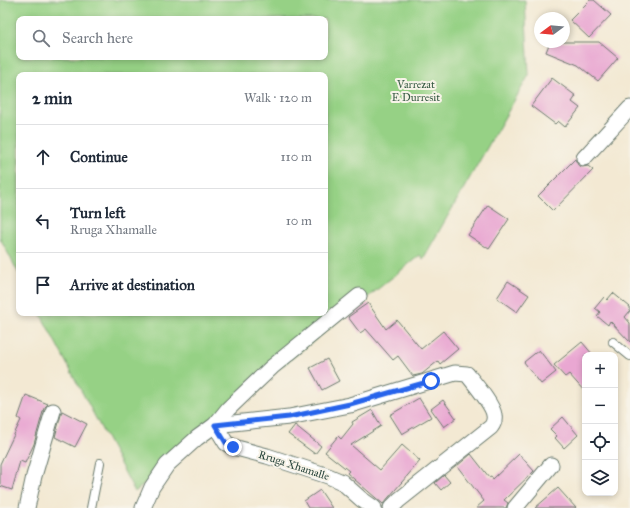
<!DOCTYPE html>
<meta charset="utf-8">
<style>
:root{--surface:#fff;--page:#f6f6f7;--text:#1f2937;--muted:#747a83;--line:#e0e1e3}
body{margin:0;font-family:"IM FELL Great Primer",serif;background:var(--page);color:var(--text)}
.controls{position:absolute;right:12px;bottom:12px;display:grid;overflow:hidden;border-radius:8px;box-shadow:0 2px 6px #0003}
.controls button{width:36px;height:36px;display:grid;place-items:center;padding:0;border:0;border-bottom:1px solid var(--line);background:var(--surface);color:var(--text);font:20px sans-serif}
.compass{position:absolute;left:534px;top:12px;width:36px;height:36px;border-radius:50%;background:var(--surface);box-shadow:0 2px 6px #0003;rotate:254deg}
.stop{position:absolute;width:12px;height:12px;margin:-9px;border:3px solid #2563eb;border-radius:50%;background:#fff}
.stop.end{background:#2563eb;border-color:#fff;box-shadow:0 1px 4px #0008}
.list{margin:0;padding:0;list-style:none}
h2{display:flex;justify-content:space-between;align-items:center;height:52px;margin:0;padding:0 16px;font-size:17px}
h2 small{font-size:13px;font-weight:400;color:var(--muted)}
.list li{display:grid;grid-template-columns:26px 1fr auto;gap:12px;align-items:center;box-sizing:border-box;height:64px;padding:0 16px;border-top:1px solid var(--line)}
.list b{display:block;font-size:15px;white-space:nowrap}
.list p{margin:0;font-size:13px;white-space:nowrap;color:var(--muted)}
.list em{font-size:13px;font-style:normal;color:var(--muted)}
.icon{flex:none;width:22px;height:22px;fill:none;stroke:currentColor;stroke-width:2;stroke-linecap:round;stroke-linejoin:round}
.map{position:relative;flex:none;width:630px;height:508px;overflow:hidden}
.search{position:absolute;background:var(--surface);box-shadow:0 2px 6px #0003;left:16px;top:16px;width:312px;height:44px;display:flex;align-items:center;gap:10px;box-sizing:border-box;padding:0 14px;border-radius:8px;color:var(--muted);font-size:15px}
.panel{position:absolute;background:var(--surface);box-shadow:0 2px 6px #0003;left:16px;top:72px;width:312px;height:244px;border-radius:8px}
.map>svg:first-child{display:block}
.green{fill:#96d185;stroke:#5a875c;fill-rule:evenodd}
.building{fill:#e9a7d2}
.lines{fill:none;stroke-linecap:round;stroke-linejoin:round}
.service-casing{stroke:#69796c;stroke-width:10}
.minor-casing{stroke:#69796c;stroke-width:17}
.service{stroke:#fff;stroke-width:8}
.minor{stroke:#fff;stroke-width:15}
.route{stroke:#2563eb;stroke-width:5}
.labels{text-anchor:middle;stroke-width:4;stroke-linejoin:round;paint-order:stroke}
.park-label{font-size:11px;fill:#375b44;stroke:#f7f3e8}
.street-label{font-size:11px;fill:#1f3d34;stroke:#f7f3e8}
</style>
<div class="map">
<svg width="630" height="508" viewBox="0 0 630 508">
<rect width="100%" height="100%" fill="#f7f3e8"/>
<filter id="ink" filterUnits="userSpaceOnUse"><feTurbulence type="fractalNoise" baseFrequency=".025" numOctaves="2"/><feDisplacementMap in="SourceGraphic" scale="8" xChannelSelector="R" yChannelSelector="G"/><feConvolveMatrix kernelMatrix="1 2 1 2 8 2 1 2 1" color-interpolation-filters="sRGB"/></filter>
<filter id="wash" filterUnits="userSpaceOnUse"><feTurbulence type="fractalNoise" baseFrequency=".012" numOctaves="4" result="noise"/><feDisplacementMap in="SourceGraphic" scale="16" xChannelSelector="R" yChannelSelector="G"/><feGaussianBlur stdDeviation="0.9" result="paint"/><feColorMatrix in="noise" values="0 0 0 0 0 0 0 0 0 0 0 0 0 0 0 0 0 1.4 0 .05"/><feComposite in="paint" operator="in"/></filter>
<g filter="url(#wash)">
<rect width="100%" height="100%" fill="#f3e9d3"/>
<path class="green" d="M0,0H525L529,75L423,259L420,255L213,422L135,492L40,313H325V75H19V274L0,238ZM19,19H325V57H19Z"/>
<g id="blocks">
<g class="building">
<path d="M590,0H594L611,15L589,38L570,20Z"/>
<path d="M550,42H599L618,58L598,81L578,65L546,52Z"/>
<path d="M552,78L576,96L572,102L580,108L565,127L558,121L555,124L531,106Z"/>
<path d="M575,159L578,165L582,167L588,166L593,170L553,211L538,196Z"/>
<path d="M488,205L509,219L489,249L468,235Z"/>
<path d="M508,281L529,295L517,312L497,298Z"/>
<path d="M613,293L630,307V311L625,317L630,323V342L610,321L608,325L597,316L600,312L595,308L604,297L607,300Z"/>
<path d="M368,303L386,329L397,320L421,349L443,331L458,349L440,364L438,361L422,374L413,376L398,356L393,360L366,329L360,333L348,317Z"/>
<path d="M582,342L593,355H585V392L569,374L565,377L554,365Z"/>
<path d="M539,350L556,372L541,384L524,362Z"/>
<path d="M327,359L339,381L322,390L310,368Z"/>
<path d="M26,395L48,404L44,408L34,444L25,463L20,461L12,490L0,486V464L21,420L18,418Z"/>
<path d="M419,398L431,417L402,434L390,415Z"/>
<path d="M443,400L456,418L444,427L431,409Z"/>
<path d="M372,410L381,426L351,445L380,470L402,445L420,461L383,504L347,473L349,471L325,452L338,436L341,439L353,424L352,422Z"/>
<path d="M62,411L87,424L75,447L55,437Z"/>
<path d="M563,417L578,435L564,448L555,438L557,436L550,429Z"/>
<path d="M295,425L321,446L315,454L288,434Z"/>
<path d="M471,454L489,477L491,476L493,479L519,454L534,471L504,500L508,503L506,508H476L484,501L457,466Z"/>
<path d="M444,475L450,482L441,490L435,483Z"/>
<path d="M558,488L576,508H535Z"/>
<path d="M320,490L332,508H308L304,501Z"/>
</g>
</g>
</g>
<g filter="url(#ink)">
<use href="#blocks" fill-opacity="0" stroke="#69796c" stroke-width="1"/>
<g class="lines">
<g class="service-casing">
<g id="service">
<path d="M613,342L630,356"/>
<path d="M91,508L100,463"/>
</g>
</g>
<g class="minor-casing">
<g id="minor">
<path d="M584,158L630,108"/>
<path d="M27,508L34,476L53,411"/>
<path d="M143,508L152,487L167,465L197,438L215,425L228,409L272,367L359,296"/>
<path d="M374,508L361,499L342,482L328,476L267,456L233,447L226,443L215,425L289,417L350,405L455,373L467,374C474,383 493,405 494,415C495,420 494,423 491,427L399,500L391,508"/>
<path d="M515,508L551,465"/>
</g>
</g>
<use href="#service" class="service"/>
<use href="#minor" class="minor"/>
</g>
</g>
<g class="lines" filter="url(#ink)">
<path class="route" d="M233,447L226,443L215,425L289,417L350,404L431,381"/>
</g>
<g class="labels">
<g class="park-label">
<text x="416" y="88">Varrezat<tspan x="416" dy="13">E Durresit</tspan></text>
</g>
<g class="street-label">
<text transform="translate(294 465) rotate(18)" y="4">Rruga Xhamalle</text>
</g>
</g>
</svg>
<div class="controls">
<button>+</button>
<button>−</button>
<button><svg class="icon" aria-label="locate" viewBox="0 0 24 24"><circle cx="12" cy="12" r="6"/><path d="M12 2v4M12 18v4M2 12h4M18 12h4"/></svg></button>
<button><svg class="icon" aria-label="layers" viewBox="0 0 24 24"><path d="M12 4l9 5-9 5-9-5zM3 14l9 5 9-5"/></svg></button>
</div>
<svg class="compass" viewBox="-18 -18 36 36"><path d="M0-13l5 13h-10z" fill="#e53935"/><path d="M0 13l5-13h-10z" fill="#747a83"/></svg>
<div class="stop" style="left:431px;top:381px"></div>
<div class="stop end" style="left:233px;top:447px"></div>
<div class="search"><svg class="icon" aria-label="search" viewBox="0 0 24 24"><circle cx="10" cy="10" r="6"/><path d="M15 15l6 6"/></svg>Search here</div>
<section class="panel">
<h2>2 min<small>Walk · 120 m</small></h2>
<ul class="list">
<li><svg class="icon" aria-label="ahead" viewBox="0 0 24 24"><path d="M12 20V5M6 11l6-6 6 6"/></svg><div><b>Continue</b></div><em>110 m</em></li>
<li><svg class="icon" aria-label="left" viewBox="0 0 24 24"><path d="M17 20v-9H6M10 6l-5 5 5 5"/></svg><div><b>Turn left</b><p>Rruga Xhamalle</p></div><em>10 m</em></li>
<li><svg class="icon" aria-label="arrive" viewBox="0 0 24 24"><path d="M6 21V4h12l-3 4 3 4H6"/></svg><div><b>Arrive at destination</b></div></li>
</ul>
</section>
</div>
